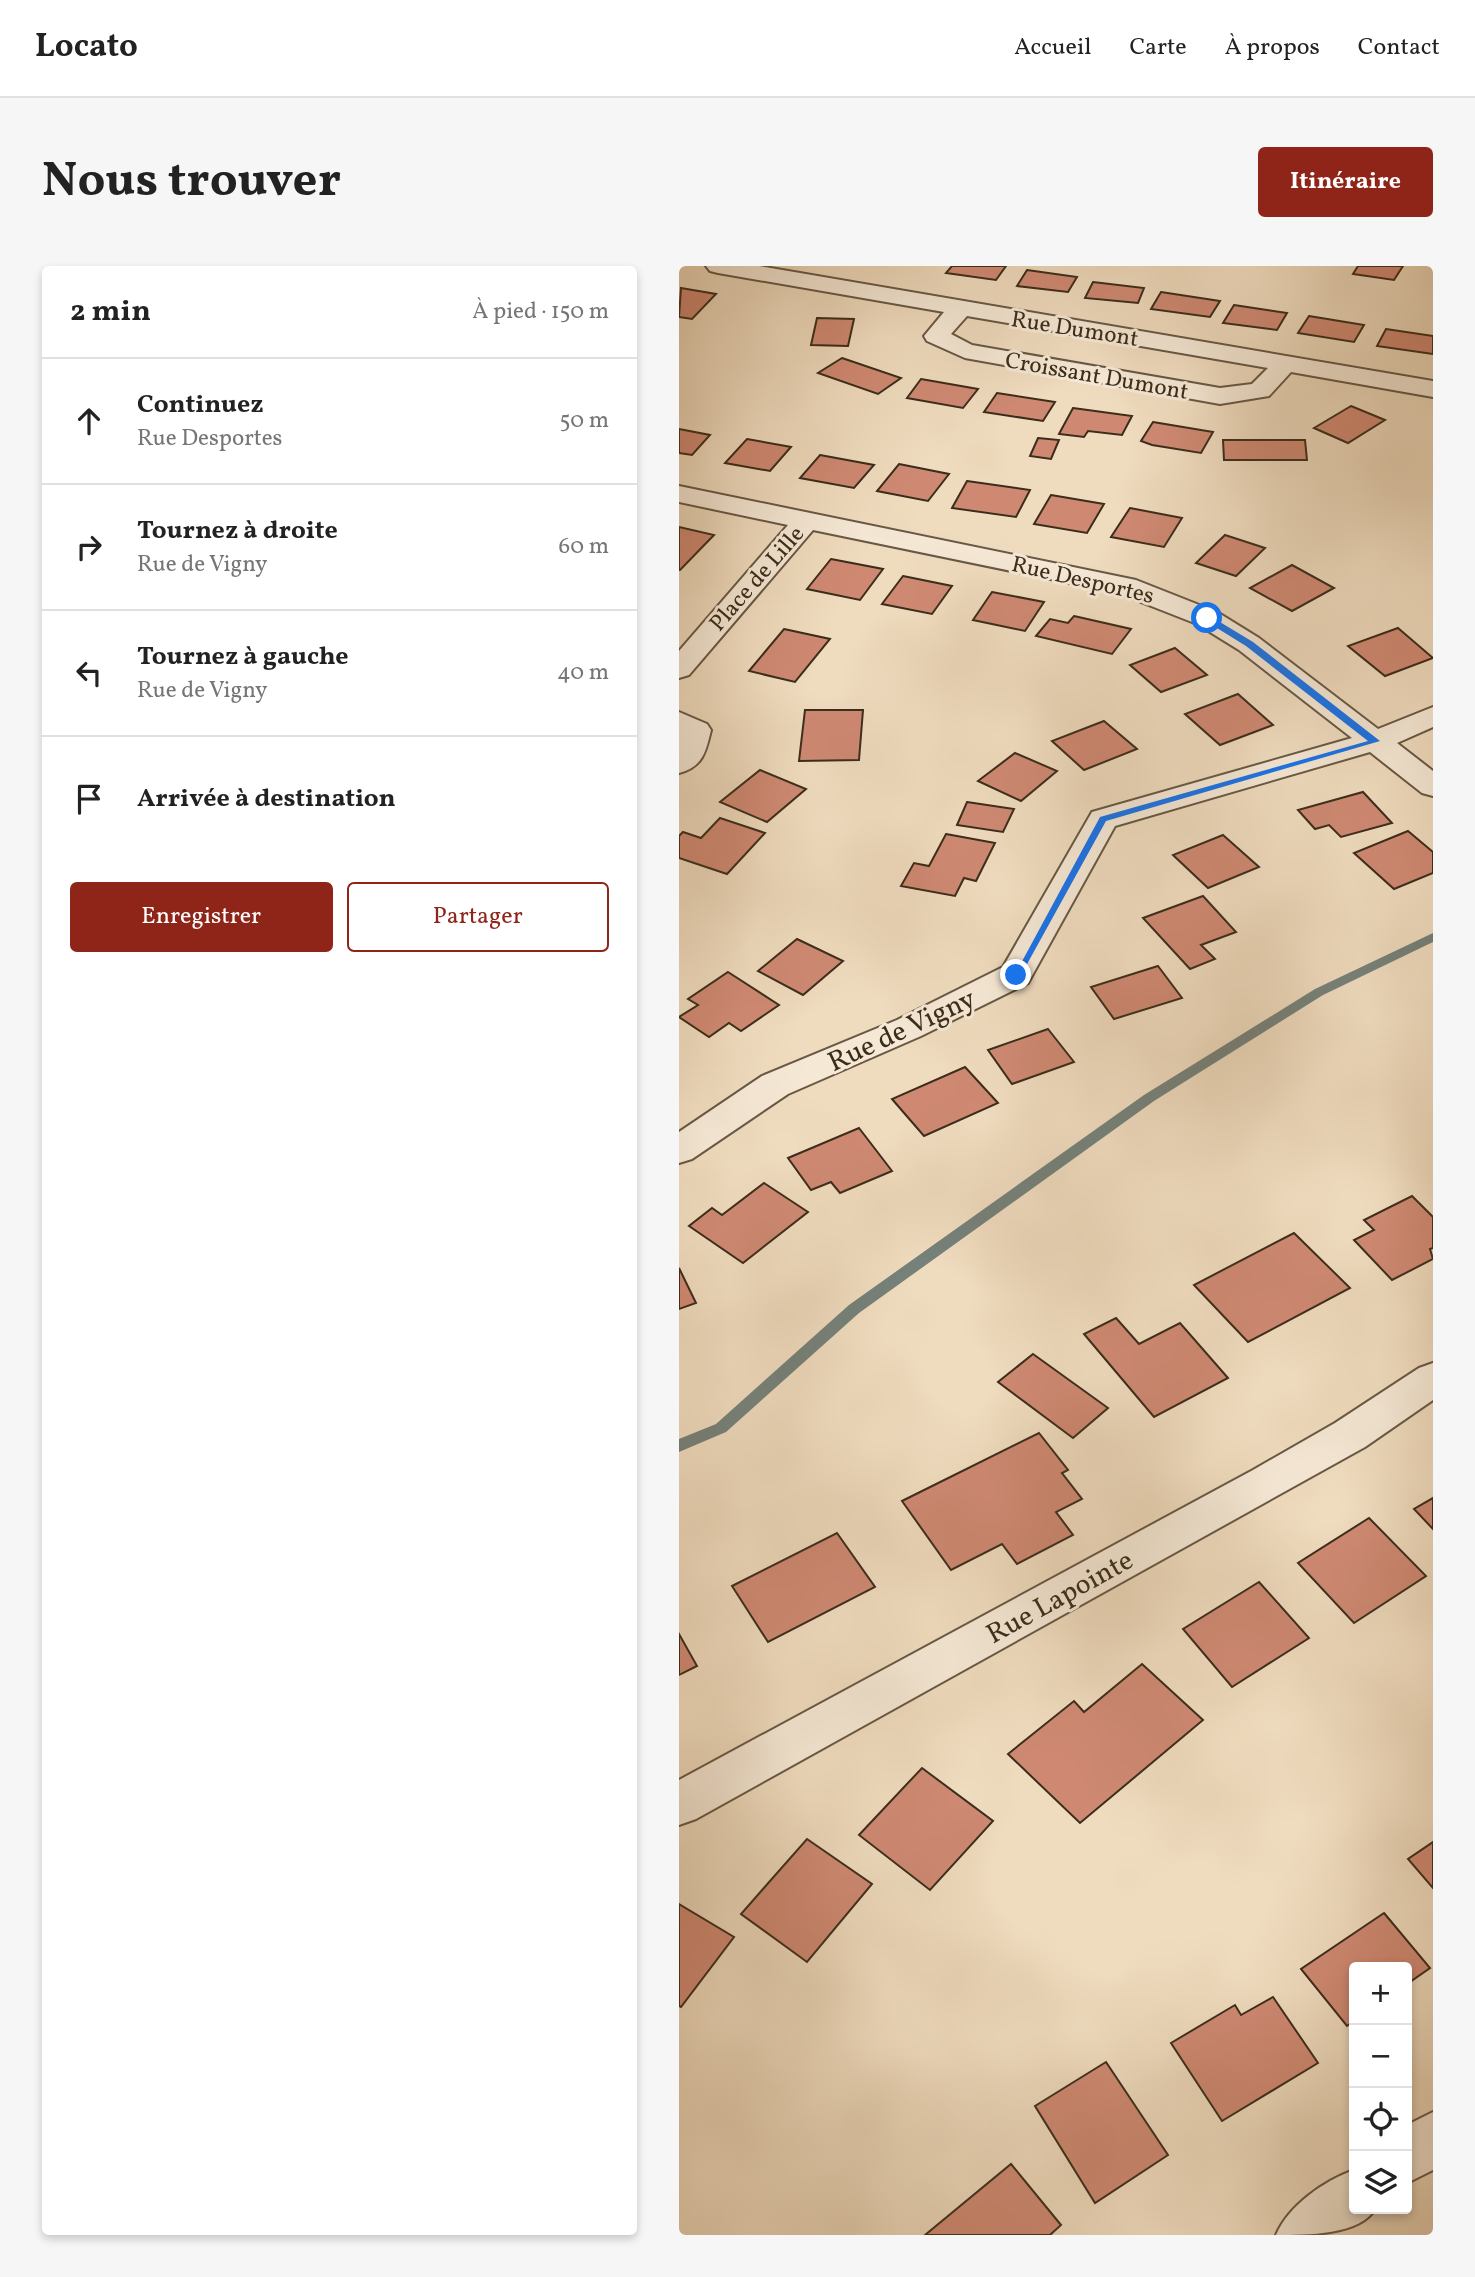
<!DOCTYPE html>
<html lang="fr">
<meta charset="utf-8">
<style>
:root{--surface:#fff;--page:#f6f6f6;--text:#222;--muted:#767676;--line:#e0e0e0;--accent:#8f2418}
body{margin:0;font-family:Vollkorn,serif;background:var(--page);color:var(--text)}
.controls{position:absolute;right:21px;bottom:21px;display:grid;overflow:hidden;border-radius:7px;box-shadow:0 4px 10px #0003}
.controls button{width:63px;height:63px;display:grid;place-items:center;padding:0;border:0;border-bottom:2px solid var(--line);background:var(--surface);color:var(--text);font:35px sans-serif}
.stop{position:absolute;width:21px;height:21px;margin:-16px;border:5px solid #1a73e8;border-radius:50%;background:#fff}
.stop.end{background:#1a73e8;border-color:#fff;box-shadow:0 2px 7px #0008}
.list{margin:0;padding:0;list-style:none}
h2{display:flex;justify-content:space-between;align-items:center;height:91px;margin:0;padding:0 28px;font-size:30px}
h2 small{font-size:23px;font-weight:400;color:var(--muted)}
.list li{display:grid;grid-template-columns:46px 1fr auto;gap:21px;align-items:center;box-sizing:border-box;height:126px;padding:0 28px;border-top:2px solid var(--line)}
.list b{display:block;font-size:26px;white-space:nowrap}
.list p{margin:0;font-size:23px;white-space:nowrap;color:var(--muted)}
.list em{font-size:23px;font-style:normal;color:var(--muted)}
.actions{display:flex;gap:14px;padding:21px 28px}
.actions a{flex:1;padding:16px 0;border:2px solid var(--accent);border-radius:7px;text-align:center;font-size:24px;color:var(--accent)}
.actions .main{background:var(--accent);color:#fff}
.icon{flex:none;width:38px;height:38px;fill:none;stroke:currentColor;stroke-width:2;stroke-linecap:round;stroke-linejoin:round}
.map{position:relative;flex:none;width:754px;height:1969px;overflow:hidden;border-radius:7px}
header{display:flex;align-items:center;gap:42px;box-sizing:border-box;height:98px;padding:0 35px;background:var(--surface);border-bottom:2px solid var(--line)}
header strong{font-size:33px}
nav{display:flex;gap:38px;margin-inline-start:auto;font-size:24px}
.intro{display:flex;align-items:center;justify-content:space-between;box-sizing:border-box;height:168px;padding:0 42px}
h1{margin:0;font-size:49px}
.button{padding:18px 32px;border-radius:7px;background:var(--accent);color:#fff;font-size:24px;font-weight:700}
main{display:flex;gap:42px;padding:0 42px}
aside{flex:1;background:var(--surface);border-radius:7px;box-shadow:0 4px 10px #0003}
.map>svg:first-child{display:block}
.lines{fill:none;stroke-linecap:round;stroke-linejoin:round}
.stream{fill:#75817a;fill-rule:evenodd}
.building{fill:#cf8973;stroke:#3b2d1b;stroke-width:2}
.minor-casing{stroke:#685844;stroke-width:4}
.minor{fill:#f5e8d5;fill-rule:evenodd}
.route{fill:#1a73e8}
.labels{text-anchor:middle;stroke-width:6;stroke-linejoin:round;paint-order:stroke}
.far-street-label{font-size:23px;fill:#3b2d1b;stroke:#f5e8d5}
.street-label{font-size:28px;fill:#3b2d1b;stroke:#f5e8d5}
</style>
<header>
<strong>Locato</strong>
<nav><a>Accueil</a><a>Carte</a><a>À propos</a><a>Contact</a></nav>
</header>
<div class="intro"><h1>Nous trouver</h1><a class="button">Itinéraire</a></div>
<main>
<aside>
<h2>2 min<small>À pied · 150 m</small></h2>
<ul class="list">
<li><svg class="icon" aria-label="ahead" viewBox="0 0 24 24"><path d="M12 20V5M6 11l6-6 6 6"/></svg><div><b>Continuez</b><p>Rue Desportes</p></div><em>50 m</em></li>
<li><svg class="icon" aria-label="right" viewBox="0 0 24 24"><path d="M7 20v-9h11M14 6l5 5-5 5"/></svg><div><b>Tournez à droite</b><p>Rue de Vigny</p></div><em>60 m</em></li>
<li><svg class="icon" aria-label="left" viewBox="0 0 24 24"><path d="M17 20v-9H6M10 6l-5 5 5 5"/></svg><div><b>Tournez à gauche</b><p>Rue de Vigny</p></div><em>40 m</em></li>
<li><svg class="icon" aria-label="arrive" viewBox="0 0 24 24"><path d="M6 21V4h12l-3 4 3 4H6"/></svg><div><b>Arrivée à destination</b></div></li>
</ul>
<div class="actions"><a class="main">Enregistrer</a><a>Partager</a></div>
</aside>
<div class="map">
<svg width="754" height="1969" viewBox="0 0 754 1969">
<rect width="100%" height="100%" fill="#efdbbe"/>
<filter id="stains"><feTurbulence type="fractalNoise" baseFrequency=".00286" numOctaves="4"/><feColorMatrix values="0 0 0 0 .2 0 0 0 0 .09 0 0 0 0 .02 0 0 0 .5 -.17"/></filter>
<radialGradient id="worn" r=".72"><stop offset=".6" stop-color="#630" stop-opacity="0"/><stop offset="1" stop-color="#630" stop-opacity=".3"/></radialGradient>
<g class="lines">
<path class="stream" d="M754,667V676L644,729L475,835L180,1047L47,1166L0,1186V1173L37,1158L170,1039L465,829L636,723Z"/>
</g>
<g class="building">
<path d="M273,0H327L317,14L267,7Z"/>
<path d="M679,0H724L715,14L674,8Z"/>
<path d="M348,4L398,11L389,26L338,20Z"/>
<path d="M414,16L465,22L459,37L406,32Z"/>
<path d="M2,22L37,28L13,53L0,51Z"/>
<path d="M482,26L541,35L531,51L472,43Z"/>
<path d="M555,39L608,47L598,64L544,57Z"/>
<path d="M630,50L685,59L675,76L619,67Z"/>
<path d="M138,52L175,53L169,80L132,79Z"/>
<path d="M707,63L754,70V88L698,80Z"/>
<path d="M163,92L222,112L199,128L139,107Z"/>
<path d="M242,113L299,123L284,142L228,132Z"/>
<path d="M318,127L376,136L364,155L305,146Z"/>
<path d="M672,140L706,154L669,177L635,162Z"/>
<path d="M394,142L453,150L443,169L409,165L405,171L380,168Z"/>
<path d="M474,156L534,166L522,187L473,179L462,175Z"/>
<path d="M0,163L31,169L13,189L0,187Z"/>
<path d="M359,172L380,174L372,193L351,190Z"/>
<path d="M68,173L112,181L91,205L46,197Z"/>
<path d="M544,174H626L628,194H545Z"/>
<path d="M141,189L195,199L175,222L121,212Z"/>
<path d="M220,198L270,208L249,235L198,225Z"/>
<path d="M288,215L351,224L337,251L273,242Z"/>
<path d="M372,229L425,238L408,267L355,258Z"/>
<path d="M451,242L503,252L485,281L432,271Z"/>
<path d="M0,261L35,269L1,304H0Z"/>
<path d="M546,269L586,282L557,310L517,297Z"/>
<path d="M152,293L204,303L181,334L128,323Z"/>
<path d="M613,299L655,322L613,345L571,322Z"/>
<path d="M224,310L273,320L253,348L203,338Z"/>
<path d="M313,326L365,336L346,365L294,354Z"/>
<path d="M395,350L452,363L433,388L357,370L371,353L389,357Z"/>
<path d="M719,362L754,392L706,410L669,380Z"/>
<path d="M105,363L151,373L116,416L70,405Z"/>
<path d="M496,382L528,409L482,426L451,399Z"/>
<path d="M559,428L594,459L541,479L506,448Z"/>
<path d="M126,444H184L180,494L120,495Z"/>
<path d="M425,455L458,483L405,504L373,475Z"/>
<path d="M336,487L378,505L342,535L299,515Z"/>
<path d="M81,504L127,523L88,556L41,536Z"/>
<path d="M684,526L713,557L662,571L650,559L636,563L619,544Z"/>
<path d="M288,536L335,543L324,566L278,559Z"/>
<path d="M41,552L86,567L48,608L0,592V570L4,566L22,572Z"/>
<path d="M729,565L754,586V607L715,623L675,587Z"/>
<path d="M267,568L316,577L297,615L285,612L276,630L222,620L235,597L250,600Z"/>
<path d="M544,569L580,601L529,622L494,589Z"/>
<path d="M524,630L557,666L522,679L536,693L511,703L464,652Z"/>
<path d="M118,673L164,695L124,729L79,705Z"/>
<path d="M479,700L503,732L435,753L412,721Z"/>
<path d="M49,706L100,739L62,765L50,757L30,771L0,751L19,739L9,733Z"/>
<path d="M369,763L395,796L333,818L309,784Z"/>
<path d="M286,801L319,837L245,870L213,833Z"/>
<path d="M180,862L213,905L161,927L152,916L132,924L109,892Z"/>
<path d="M85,917L129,946L64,997L10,960L33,942L43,949Z"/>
<path d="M733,930L754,951V982L751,983L754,993L713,1014L675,974L695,964L685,954Z"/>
<path d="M615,967L671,1022L569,1076L515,1019Z"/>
<path d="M0,1002L17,1037L0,1043Z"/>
<path d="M437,1052L460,1078L501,1057L549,1112L475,1151L405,1068Z"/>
<path d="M354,1088L429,1142L394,1172L319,1116Z"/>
<path d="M360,1167L389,1204L383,1207L403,1233L377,1246L394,1269L338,1298L323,1278L272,1304L223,1235Z"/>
<path d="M754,1232V1263L735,1243Z"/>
<path d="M690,1252L747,1310L675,1357L619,1297Z"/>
<path d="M158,1267L196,1321L89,1376L53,1320Z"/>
<path d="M580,1316L630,1372L553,1421L504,1363Z"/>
<path d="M0,1368L18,1400L0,1409Z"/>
<path d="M463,1398L524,1454L401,1557L329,1488L395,1435L405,1446Z"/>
<path d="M243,1502L314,1555L251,1624L180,1569Z"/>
<path d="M128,1573L193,1618L128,1696L62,1648Z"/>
<path d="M754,1576V1622L729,1593Z"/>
<path d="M0,1638L55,1671L2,1741L0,1740Z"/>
<path d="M705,1647L751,1702L728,1718V1701H675V1755L668,1760L622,1703Z"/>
<path d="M594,1731L639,1797L543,1855L492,1777L556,1739L562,1749Z"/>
<path d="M427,1796L489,1889L416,1937L356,1840Z"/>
<path d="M332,1898L382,1959L371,1969H246Z"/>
</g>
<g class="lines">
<g class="minor-casing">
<g id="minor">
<path d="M27,0H80L754,115V131L612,106L590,130L541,138L286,92L248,75L245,70L265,46L39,7L31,5ZM288,50L589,102L573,118L541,122L293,79L272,68Z"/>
<path d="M0,220L457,314L538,346L580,372L699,463L754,441V461L718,477L754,505V530L743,527L691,486L436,560L349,717L242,770L109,828L13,893L0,897V866L83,810L218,754L324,701L413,546L673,472L560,384L518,358L439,327L134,264L10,409L0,412V385L109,259L0,236Z"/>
<path d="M0,446L28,458L32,464C27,485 24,501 0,507Z"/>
<path d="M754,1097V1134L686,1181L17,1553L0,1559V1514L574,1204L656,1157L740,1102Z"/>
<path d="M754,1846V1904L728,1917V1859Z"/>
<path d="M675,1904V1943H696C681,1969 629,1969 597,1969C610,1939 645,1915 675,1904Z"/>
</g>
</g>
<use href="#minor" class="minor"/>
</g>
<path class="route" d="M525,350H531L574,376L701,475L427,555L342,709L334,712L421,551L689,475L567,380L525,354Z"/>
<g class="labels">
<g class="far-street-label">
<text transform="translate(396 62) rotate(9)" y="8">Rue Dumont</text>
<text transform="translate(418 109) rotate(10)" y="8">Croissant Dumont</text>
<text transform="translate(77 312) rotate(-49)" y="8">Place de Lille</text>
<text transform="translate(404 313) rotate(13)" y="8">Rue Desportes</text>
</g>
<g class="street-label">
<text transform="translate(222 763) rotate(-25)" y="10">Rue de Vigny</text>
<text transform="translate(380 1330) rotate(-29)" y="10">Rue Lapointe</text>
</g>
</g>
<rect width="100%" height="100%" filter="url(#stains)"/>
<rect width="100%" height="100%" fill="url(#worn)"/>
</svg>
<div class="controls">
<button>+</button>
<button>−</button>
<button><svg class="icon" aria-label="locate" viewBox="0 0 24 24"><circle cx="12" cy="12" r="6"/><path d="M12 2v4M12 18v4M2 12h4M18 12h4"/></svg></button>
<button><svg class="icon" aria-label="layers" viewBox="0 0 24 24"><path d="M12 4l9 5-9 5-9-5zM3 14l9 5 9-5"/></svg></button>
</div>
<div class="stop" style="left:528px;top:352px"></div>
<div class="stop end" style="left:337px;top:709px"></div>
</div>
</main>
